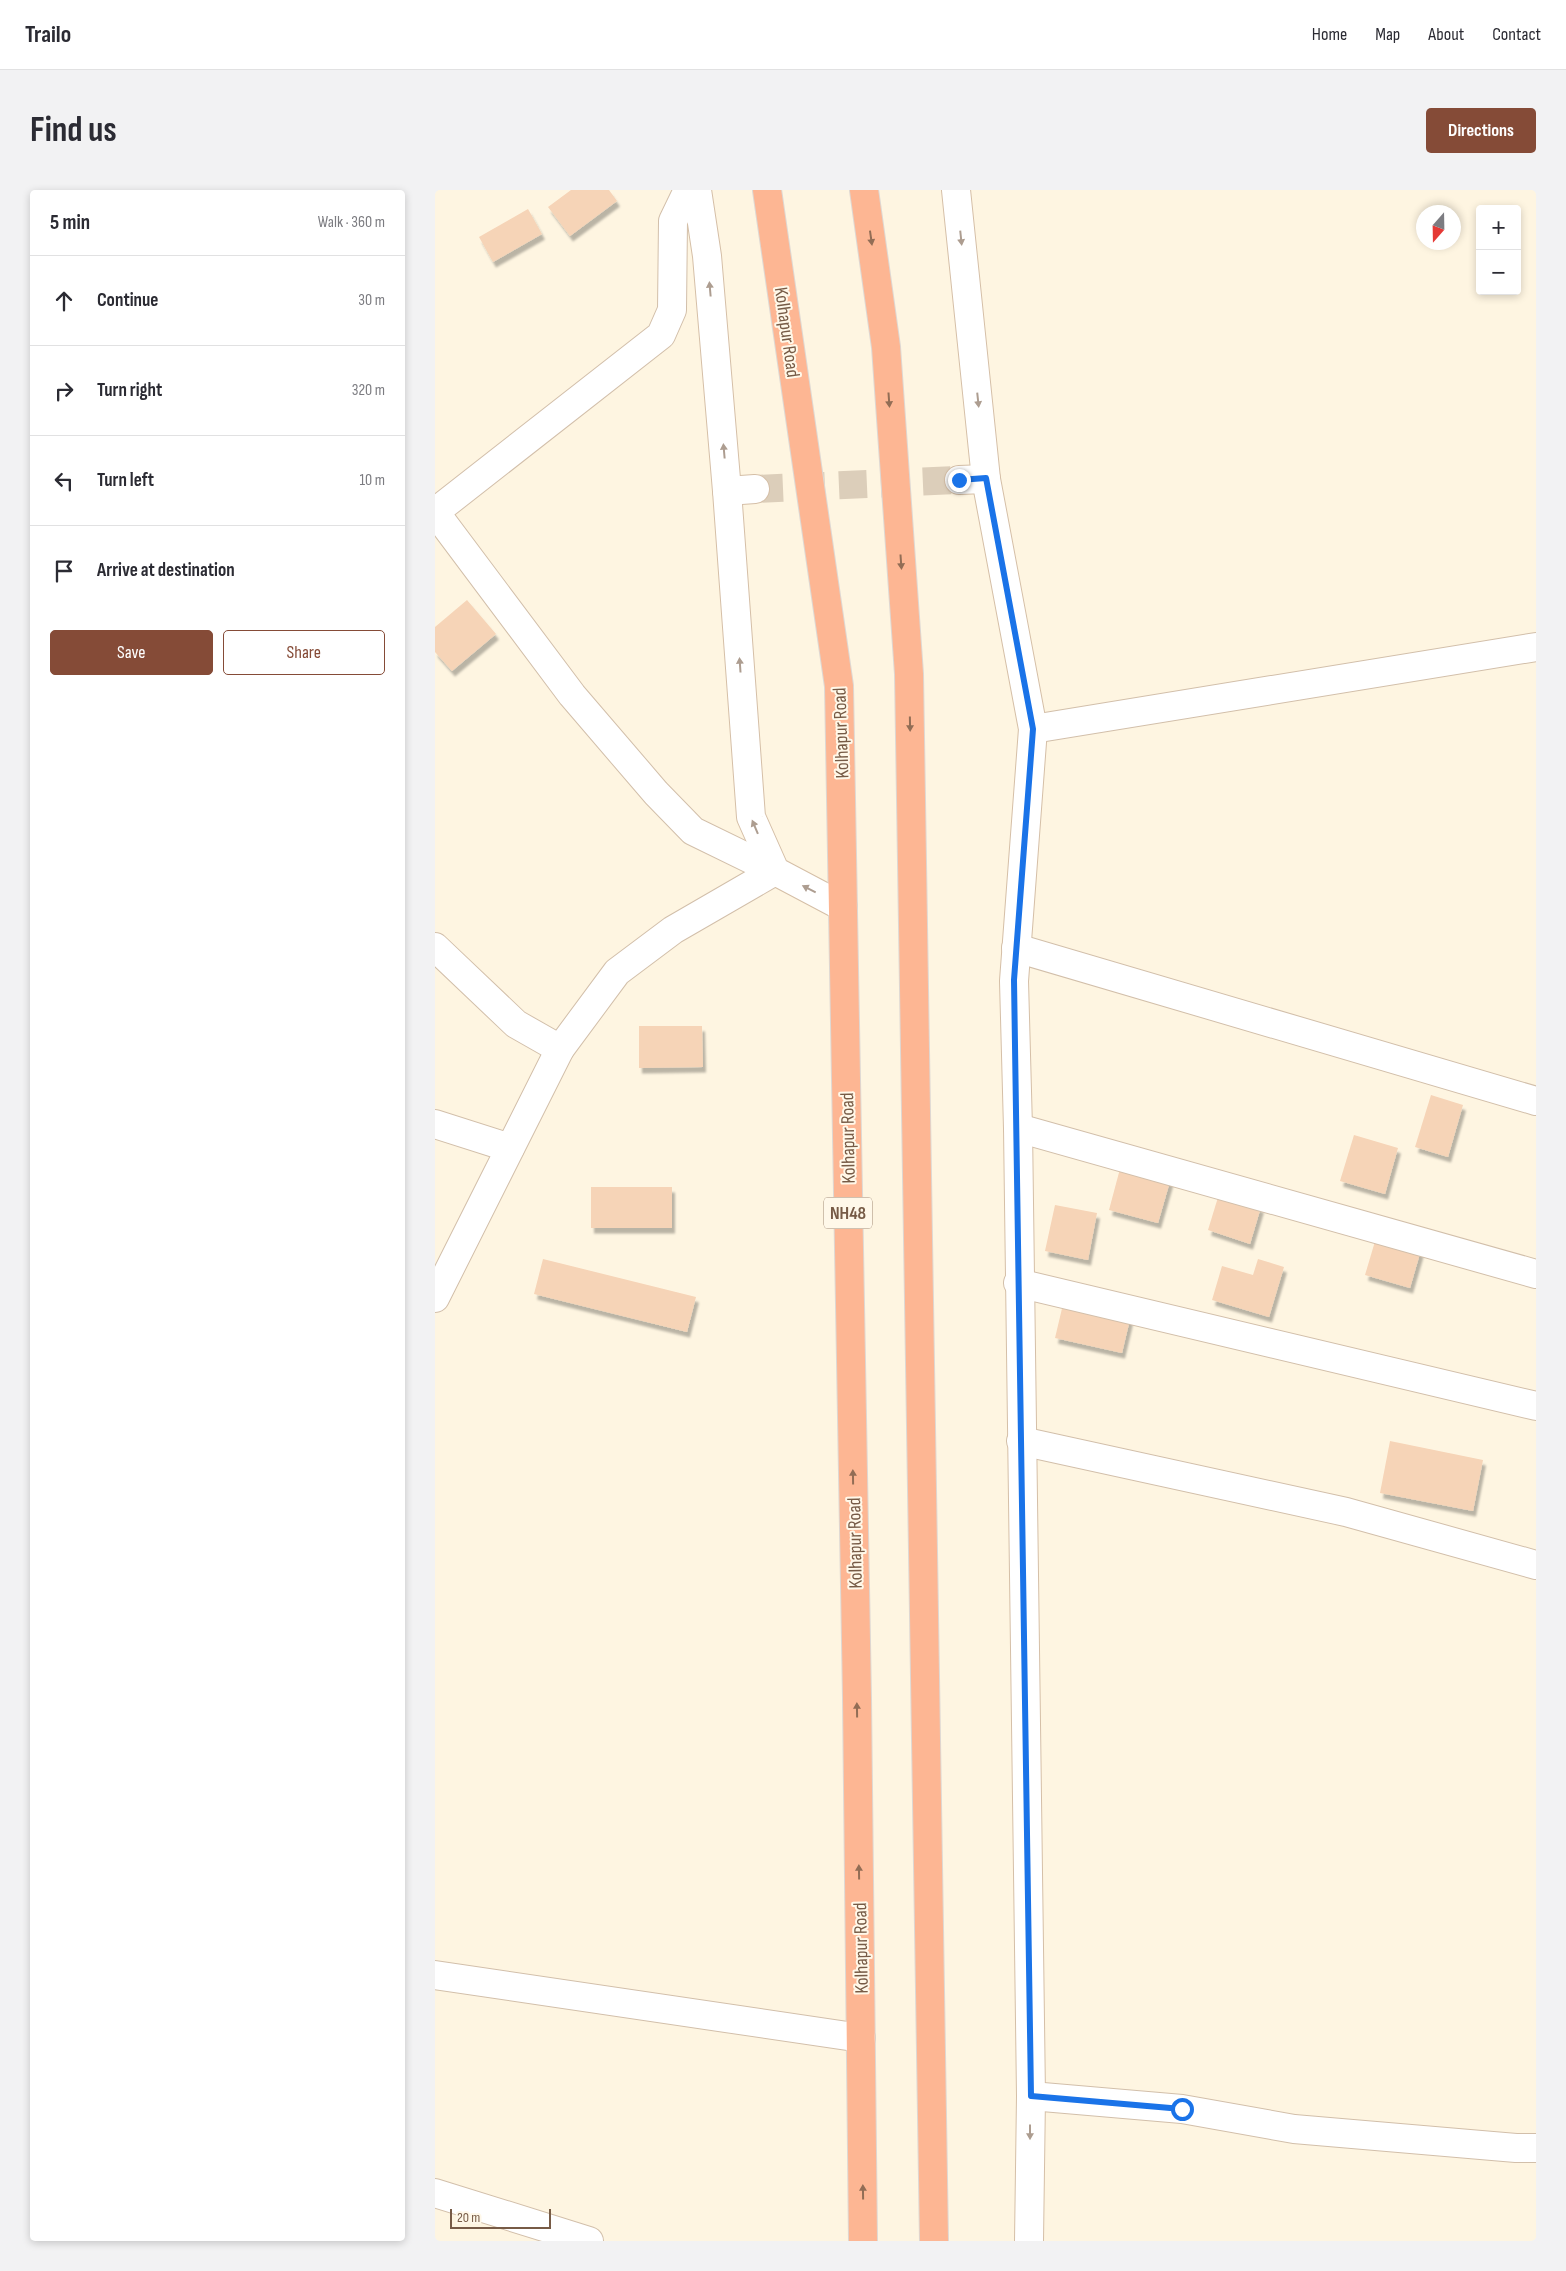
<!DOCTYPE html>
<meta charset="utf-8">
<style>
:root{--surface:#fff;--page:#f2f2f3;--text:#2b2b33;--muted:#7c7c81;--line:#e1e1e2;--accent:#854b37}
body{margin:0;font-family:"Sofia Sans Condensed",sans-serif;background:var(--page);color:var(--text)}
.controls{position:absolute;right:15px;top:15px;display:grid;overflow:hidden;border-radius:5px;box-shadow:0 2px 8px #0003}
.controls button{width:45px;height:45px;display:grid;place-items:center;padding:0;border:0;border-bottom:1px solid var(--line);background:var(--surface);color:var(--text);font:25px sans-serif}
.compass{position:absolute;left:981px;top:15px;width:45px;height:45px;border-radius:50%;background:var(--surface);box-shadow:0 2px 8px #0003;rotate:200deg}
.scale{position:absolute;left:15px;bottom:12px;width:101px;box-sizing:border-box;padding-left:5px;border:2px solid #775b46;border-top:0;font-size:14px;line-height:18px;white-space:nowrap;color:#775b46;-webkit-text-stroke:4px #fff8e9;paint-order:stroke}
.stop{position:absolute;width:15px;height:15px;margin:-11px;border:4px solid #1a73e8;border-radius:50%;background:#fff}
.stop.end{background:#1a73e8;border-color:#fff;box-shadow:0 1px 5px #0008}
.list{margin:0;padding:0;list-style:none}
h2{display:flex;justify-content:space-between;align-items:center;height:65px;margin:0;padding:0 20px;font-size:21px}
h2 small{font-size:16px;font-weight:400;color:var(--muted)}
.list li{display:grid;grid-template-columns:32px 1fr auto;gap:15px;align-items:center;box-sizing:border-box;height:90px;padding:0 20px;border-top:1px solid var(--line)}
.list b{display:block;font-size:19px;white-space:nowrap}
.list em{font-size:16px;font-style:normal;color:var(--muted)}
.actions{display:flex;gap:10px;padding:15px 20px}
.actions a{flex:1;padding:11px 0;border:1px solid var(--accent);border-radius:5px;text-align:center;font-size:18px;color:var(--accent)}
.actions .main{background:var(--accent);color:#fff}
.icon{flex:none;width:28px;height:28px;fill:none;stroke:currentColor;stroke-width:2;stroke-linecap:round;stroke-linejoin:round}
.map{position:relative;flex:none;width:1101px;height:2051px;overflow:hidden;border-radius:5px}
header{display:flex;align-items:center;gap:30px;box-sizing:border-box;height:70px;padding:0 25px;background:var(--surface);border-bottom:1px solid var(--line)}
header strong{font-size:24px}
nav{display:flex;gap:28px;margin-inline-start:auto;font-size:18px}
.intro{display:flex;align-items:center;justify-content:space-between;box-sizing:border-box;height:120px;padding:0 30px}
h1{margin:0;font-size:35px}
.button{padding:12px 22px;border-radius:5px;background:var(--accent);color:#fff;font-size:18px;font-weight:700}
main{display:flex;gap:30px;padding:0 30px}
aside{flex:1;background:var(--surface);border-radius:5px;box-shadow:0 2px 8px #0003}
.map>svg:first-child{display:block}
.building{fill:#f6d4b7;filter:url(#shadow)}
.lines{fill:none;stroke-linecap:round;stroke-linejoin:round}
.secondary-tunnel{stroke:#dcceba;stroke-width:28;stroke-dasharray:28 14;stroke-linecap:butt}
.street-casing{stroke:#d2bfaa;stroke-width:30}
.secondary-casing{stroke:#d5bfa7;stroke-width:30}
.highway-casing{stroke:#ded8d3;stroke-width:30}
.street{stroke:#fff;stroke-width:28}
.secondary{stroke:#fff;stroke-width:28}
.highway{stroke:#fdb693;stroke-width:28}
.oneway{fill:#926d55}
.oneway2{fill:#ad9d90}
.route{stroke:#1a73e8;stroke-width:6}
.labels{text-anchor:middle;stroke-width:4;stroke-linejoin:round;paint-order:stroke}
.shield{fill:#fff8e9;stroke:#a08a77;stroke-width:1}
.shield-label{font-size:18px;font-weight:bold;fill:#775b46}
.street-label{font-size:19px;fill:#775b46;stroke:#fff8e9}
</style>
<header>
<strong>Trailo</strong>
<nav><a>Home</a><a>Map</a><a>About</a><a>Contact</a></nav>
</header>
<div class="intro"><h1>Find us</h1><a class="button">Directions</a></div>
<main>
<aside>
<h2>5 min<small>Walk · 360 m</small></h2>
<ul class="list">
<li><svg class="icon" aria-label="ahead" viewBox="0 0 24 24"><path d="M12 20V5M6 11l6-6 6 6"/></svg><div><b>Continue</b></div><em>30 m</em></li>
<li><svg class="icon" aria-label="right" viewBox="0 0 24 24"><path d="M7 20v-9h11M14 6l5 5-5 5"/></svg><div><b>Turn right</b></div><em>320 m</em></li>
<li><svg class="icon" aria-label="left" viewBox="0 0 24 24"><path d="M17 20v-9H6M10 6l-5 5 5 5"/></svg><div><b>Turn left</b></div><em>10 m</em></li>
<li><svg class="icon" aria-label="arrive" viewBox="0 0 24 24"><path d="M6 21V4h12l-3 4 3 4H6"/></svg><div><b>Arrive at destination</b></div></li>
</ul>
<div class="actions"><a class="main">Save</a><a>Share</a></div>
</aside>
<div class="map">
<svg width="1101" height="2051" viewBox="0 0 1101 2051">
<defs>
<filter id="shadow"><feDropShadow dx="3" dy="5.5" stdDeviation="1" flood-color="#0004"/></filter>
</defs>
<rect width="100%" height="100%" fill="#fef5e1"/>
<g class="building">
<path d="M136,0H174L182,11L135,46L113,17Z"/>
<path d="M93,19L107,44L58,72L44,47Z"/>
<path d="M32,410L61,444L17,481L0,462V437Z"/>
<path d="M204,836H267L268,877L204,878Z"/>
<path d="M996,905L1028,915L1013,967L980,957Z"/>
<path d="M919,945L963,958L950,1004L905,991Z"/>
<path d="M686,975L736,988L723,1033L674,1020Z"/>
<rect x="156" y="997" width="81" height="41"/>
<path d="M784,1004L826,1017L815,1054L773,1040Z"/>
<path d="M620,1015L662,1023L653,1070L610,1061Z"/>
<path d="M941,1048L986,1060L975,1098L930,1085Z"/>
<path d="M108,1069L261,1107L252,1142L99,1104Z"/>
<path d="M823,1069L849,1077L834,1127L777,1110L787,1076L818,1085Z"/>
<path d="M629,1110L696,1125L687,1163L620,1148Z"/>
<path d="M955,1251L1048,1270L1038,1321L945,1303Z"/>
</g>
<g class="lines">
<path class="secondary-tunnel" d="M320,299L524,290"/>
<g class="street-casing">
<g id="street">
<path d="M0,322L137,505L221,603L258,641L340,681"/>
<path d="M0,322L226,145L237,120L238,31L253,0"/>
<path d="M598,539L1101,457"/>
<path d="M0,757L81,834L125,859"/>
<path d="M581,758L1101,911"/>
<path d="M0,934L75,958"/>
<path d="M583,938L1101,1084"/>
<path d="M583,1093L1101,1216"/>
<path d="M0,1108L125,859L182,782L238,740L340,681"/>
<path d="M586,1251L911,1322L1101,1375"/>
<path d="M0,1785L426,1848"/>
<path d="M596,1906L747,1919L859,1939L1081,1958H1101"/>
<path d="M0,2003L154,2051"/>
</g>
</g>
<g class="secondary-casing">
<g id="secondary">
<path d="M262,0L272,66L292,301L316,627L340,681L408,717"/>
<path d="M521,0L551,289L598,539L579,791L583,938L596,1906L594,2051"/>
<path d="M524,290L551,289"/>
<path d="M292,301L320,299"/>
</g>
</g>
<g class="highway-casing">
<g id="highway">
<path d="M332,0L404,496L422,1508L428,2051"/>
<path d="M429,0L451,157L474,484L499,2051"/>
</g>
</g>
<use href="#street" class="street"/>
<use href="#secondary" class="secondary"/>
<use href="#highway" class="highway"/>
</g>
<defs><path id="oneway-solid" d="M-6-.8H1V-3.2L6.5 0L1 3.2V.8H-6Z" transform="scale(1.25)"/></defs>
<g class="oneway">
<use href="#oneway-solid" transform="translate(436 48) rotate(82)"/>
<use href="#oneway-solid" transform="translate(454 210) rotate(86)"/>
<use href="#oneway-solid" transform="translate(466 372) rotate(86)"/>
<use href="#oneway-solid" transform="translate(475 534) rotate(89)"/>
<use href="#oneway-solid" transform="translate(418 1287) rotate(-91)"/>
<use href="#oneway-solid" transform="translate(422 1520) rotate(-91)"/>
<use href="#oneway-solid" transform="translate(424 1682) rotate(-91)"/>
<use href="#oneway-solid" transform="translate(428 2002) rotate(-91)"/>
</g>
<g class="oneway2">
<use href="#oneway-solid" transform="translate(526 48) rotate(84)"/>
<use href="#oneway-solid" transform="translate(275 99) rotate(-95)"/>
<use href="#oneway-solid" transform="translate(543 210) rotate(84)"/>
<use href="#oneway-solid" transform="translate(289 261) rotate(-95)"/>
<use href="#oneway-solid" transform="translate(305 475) rotate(-94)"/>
<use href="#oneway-solid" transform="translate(320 637) rotate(-113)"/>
<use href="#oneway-solid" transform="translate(374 699) rotate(-153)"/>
<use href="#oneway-solid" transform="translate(595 1942) rotate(90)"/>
</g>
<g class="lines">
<path class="route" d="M524,290L551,288L598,539L579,790L596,1906L747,1919"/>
</g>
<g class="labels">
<rect class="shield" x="389" y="1007.5" width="48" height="31" rx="4"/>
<g class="shield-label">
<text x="413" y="1029">NH48</text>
</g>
<g class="street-label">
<text transform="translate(353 142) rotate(82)" y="7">Kolhapur Road</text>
<text transform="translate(405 543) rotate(-92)" y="7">Kolhapur Road</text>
<text transform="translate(412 948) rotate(-91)" y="7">Kolhapur Road</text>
<text transform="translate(419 1353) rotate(-91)" y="7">Kolhapur Road</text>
<text transform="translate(425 1758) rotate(-91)" y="7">Kolhapur Road</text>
</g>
</g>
</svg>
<div class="controls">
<button>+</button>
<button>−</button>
</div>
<svg class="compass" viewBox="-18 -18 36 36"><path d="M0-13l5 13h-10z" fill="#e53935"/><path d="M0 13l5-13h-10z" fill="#7c7c81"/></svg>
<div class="scale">20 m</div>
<div class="stop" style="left:747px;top:1919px"></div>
<div class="stop end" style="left:524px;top:290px"></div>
</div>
</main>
